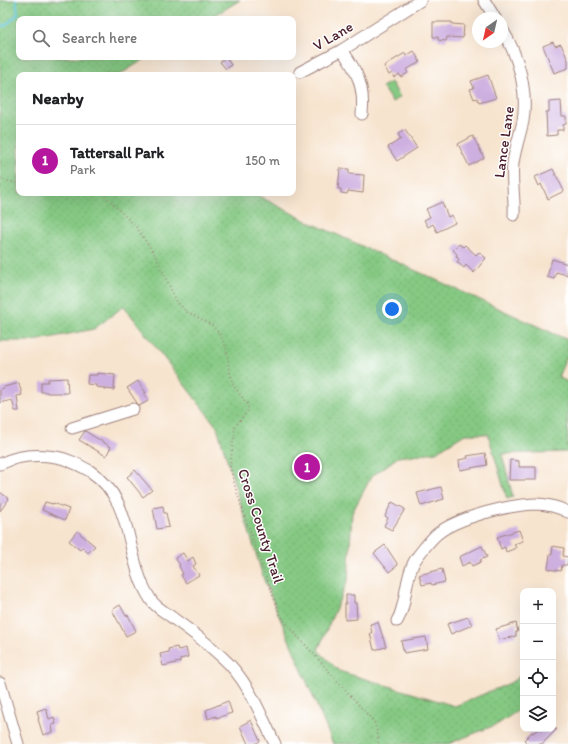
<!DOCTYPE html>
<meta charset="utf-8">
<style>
:root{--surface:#fff;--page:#f2f2f2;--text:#202124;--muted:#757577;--line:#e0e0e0;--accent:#b5179e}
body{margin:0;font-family:Itim,sans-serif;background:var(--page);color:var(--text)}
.controls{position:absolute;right:12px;bottom:12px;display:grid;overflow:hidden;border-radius:8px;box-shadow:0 4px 16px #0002}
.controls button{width:36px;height:36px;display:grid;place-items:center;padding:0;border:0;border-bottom:1px solid var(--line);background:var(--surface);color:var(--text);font:20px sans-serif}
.compass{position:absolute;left:472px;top:12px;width:36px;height:36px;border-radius:50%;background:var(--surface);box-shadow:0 4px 16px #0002;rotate:214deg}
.you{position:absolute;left:392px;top:309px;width:14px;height:14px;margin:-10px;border:3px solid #fff;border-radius:50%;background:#1a73e8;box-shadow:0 0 0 6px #1a73e833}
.badge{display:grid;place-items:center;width:26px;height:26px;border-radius:50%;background:var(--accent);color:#fff;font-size:13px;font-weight:700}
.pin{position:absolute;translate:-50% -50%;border:2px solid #fff;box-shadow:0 1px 4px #0006}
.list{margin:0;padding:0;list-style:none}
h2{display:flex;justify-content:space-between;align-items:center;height:52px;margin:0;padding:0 16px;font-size:17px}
h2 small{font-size:13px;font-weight:400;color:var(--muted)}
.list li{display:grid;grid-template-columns:26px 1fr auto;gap:12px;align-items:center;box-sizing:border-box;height:72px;padding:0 16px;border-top:1px solid var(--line)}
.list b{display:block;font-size:15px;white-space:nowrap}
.list p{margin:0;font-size:13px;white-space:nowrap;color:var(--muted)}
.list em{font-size:13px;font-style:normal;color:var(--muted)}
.icon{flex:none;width:22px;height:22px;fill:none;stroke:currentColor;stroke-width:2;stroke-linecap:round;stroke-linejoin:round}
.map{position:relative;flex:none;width:568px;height:744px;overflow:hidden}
.search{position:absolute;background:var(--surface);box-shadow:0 4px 16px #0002;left:16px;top:16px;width:280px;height:44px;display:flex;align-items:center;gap:10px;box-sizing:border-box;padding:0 14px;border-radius:8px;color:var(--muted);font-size:15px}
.panel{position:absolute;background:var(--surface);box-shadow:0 4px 16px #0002;left:16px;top:72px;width:280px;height:124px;border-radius:8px}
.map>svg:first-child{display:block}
.green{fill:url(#green-dots);stroke:#687457}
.pitch{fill:#85c983;stroke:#687457}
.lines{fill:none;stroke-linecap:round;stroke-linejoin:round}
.stream{stroke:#5dc5d9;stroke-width:2.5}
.building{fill:#cdafe0}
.minor-casing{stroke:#a0827d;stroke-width:13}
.path{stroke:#a0827d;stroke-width:1.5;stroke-dasharray:1 3;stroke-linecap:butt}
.minor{stroke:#fff;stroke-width:11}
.labels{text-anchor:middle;stroke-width:3;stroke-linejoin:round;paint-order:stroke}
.street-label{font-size:15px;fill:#4a1f2b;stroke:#fff}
</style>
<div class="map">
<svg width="568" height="744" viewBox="0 0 568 744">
<defs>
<pattern id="green-dots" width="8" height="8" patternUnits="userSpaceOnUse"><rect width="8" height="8" fill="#85c983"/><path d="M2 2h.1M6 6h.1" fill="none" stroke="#74ac71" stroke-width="1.8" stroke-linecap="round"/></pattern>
</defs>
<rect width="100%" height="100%" fill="#fff"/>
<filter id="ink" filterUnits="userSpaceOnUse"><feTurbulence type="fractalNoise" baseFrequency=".025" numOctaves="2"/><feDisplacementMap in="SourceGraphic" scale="8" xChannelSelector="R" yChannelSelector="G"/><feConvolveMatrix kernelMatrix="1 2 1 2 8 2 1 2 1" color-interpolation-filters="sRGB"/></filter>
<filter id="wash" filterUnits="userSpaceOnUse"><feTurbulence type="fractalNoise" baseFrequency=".012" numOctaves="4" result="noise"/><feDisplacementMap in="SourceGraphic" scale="16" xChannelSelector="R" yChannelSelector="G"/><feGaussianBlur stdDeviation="0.9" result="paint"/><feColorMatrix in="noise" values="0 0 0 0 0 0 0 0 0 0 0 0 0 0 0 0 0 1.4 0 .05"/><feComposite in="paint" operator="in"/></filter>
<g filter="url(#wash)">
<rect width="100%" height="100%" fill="#f7e4cf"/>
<path class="green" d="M0,0H240L209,19H19V57H148L119,75H19V193H253L307,221L568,340V354L558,377L568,382V452L502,454L513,497L507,499L488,434H465L436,452L398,457L371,477L352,513L348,580L318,650L339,671L455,706L510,683L523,674V707L498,724L448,744H333L264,580L217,427L124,306L94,329L34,341H0Z"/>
<path class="pitch" d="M391,82L400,97L392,102L382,87Z"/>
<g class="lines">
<path class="stream" d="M0,25L5,26L18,14L16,0"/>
</g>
<g id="blocks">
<g class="building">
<path d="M433,22H452V24L464,25L463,38L447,37L446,41L438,40V37H433Z"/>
<path d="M553,42L555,46L561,44L568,60V68L554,73L543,46Z"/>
<path d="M414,51L420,62L406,70L408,73L401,77L399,74L394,78L392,73L389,75L384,66L405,53L406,56Z"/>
<path d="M226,57L231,65L226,69L220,62Z"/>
<path d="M488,75L496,98L479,103L477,98L474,99L470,89L474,88L471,81Z"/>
<path d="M561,101L562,116H566V124L563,125V130H557V135L547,136L546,112H549V102Z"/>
<path d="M405,130L417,148L397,161L388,147L401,139L398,134Z"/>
<path d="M473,136L484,158L469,166L458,144Z"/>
<path d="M340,169H349V174L364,175L363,193L348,191L347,194L341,193V189H338Z"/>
<path d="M553,169L564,191L548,199L541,184L539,186L535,177Z"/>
<path d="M442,202L448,217L452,215L455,223L437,232L433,224L428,227L424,220L430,217L426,209Z"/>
<path d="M459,244L463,247L465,245L476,255L479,252L486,258L474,273L466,265L464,268L457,262L459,259L456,256L457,254L453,250Z"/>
<path d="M552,259L568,264L567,275L556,272L554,279L547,277Z"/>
<path d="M97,373L115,375L114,390L104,389V388L96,387V385L87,384L88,375H97Z"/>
<path d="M67,378L68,393H47V392H41V382H48V379Z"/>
<path d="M138,381L146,393L144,394L148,401L139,406L127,388Z"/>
<path d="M19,383L22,395L17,396L19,411H15L12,400L0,403V389L4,388V387Z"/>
<path d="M85,431L111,447L106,456L79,440Z"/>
<path d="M485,453L487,465L460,470L459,460L468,458L467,456Z"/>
<path d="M510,460L519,461V467H536V480H509Z"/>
<path d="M135,470L152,490L143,497L127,477Z"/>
<path d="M441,487L444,499L421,506L417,493Z"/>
<path d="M0,492L9,499L0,511Z"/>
<path d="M45,502L53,504V503L69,509L65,520L42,510Z"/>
<path d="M392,502L405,509L392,530L384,526L388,518L385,516Z"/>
<path d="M163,506L164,513H166L169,527L157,529L153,508Z"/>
<path d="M519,530L523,541L514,544L516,548L506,552L505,547L501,549L497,537Z"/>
<path d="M77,531L95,546L88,553L82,547L80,550L69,541Z"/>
<path d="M385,545L398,565L389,572L374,553Z"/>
<path d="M482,546L487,557L480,560L481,562L472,566L470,562L462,566L459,557Z"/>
<path d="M553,546L564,548L563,556L568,557L567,565H562L561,571L548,569L550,554H552Z"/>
<path d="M183,553L188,561L193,557L196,564L193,566L199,575L186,583L181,575L183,574L179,566L180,565L175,558Z"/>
<path d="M442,569L445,582L432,585L431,583L422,585L419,575Z"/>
<path d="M346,595H354V603H356L357,619L345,620V603H346Z"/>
<path d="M120,605L126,616L128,615L136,631L126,636L112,610Z"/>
<path d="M468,617L472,625L451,634L447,624Z"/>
<path d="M378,622L386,647L374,650L370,633H372L370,624Z"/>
<path d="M516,623L518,632H516V636L499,640L496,629Z"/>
<path d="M426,637L428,649L404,653L401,641Z"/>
<path d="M177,647L178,650L186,648L188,657L180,659V662L163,666L160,654L169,652L168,649Z"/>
<path d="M228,701L232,713L216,718V716L208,719L206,710Z"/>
<path d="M46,708L49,719L54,717L56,724L52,725L53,732L43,735L38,719H39L37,711Z"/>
<path d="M251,720L260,741L255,744H248L240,726Z"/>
<path d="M538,729H557L542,744H528L524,740L532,732L533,733Z"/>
</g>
</g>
</g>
<g filter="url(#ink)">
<use href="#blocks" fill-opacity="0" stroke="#a0827d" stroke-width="1"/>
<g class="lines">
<g class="minor-casing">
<g id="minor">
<path d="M484,0L495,18"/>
<path d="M502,29C518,55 528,90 523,121C520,135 515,149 513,163C511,181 515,198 514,215"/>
<path d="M342,50C357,71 365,87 362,114"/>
<path d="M300,72L342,50L421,0"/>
<path d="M72,428L133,409"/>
<path d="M0,464C18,455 37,454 56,457C69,459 79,465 90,471C137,502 123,558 151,600C155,607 167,613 174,619C191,631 207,643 222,657C248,680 260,713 275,744"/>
<path d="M397,621C407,605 404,581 414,562C418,555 431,539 437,534C458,517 509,505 535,504C547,504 558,507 568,512"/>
<path d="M0,683L18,744"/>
</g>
</g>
<g class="path">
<path d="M0,179L19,184"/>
<path d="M102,193L137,228L155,255L177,302L187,312L212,325L220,334L227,350L229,367L233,385L248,405V410L235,427L230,467L235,487L247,523L279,612L284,621L374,722L378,735V744"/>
</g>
<use href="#minor" class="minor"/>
</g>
</g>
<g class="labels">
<g class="street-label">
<text transform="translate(333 36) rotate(-30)" y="5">V Lane</text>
<text transform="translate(504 142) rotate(-82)" y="5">Lance Lane</text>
<text transform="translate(261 526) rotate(72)" y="5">Cross County Trail</text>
</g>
</g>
</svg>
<div class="controls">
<button>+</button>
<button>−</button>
<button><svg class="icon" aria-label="locate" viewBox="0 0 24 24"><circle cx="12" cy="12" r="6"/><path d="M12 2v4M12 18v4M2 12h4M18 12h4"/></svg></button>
<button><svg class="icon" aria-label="layers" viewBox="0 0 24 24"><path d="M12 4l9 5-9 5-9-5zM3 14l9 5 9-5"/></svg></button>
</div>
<svg class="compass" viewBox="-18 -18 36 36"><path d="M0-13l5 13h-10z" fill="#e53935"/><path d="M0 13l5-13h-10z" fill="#757577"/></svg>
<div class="you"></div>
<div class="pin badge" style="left:307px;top:467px">1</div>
<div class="search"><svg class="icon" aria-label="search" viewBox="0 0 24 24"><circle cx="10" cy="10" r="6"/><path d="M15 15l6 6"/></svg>Search here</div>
<section class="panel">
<h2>Nearby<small></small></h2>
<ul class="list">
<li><span class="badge">1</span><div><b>Tattersall Park</b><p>Park</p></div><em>150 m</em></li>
</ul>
</section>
</div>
